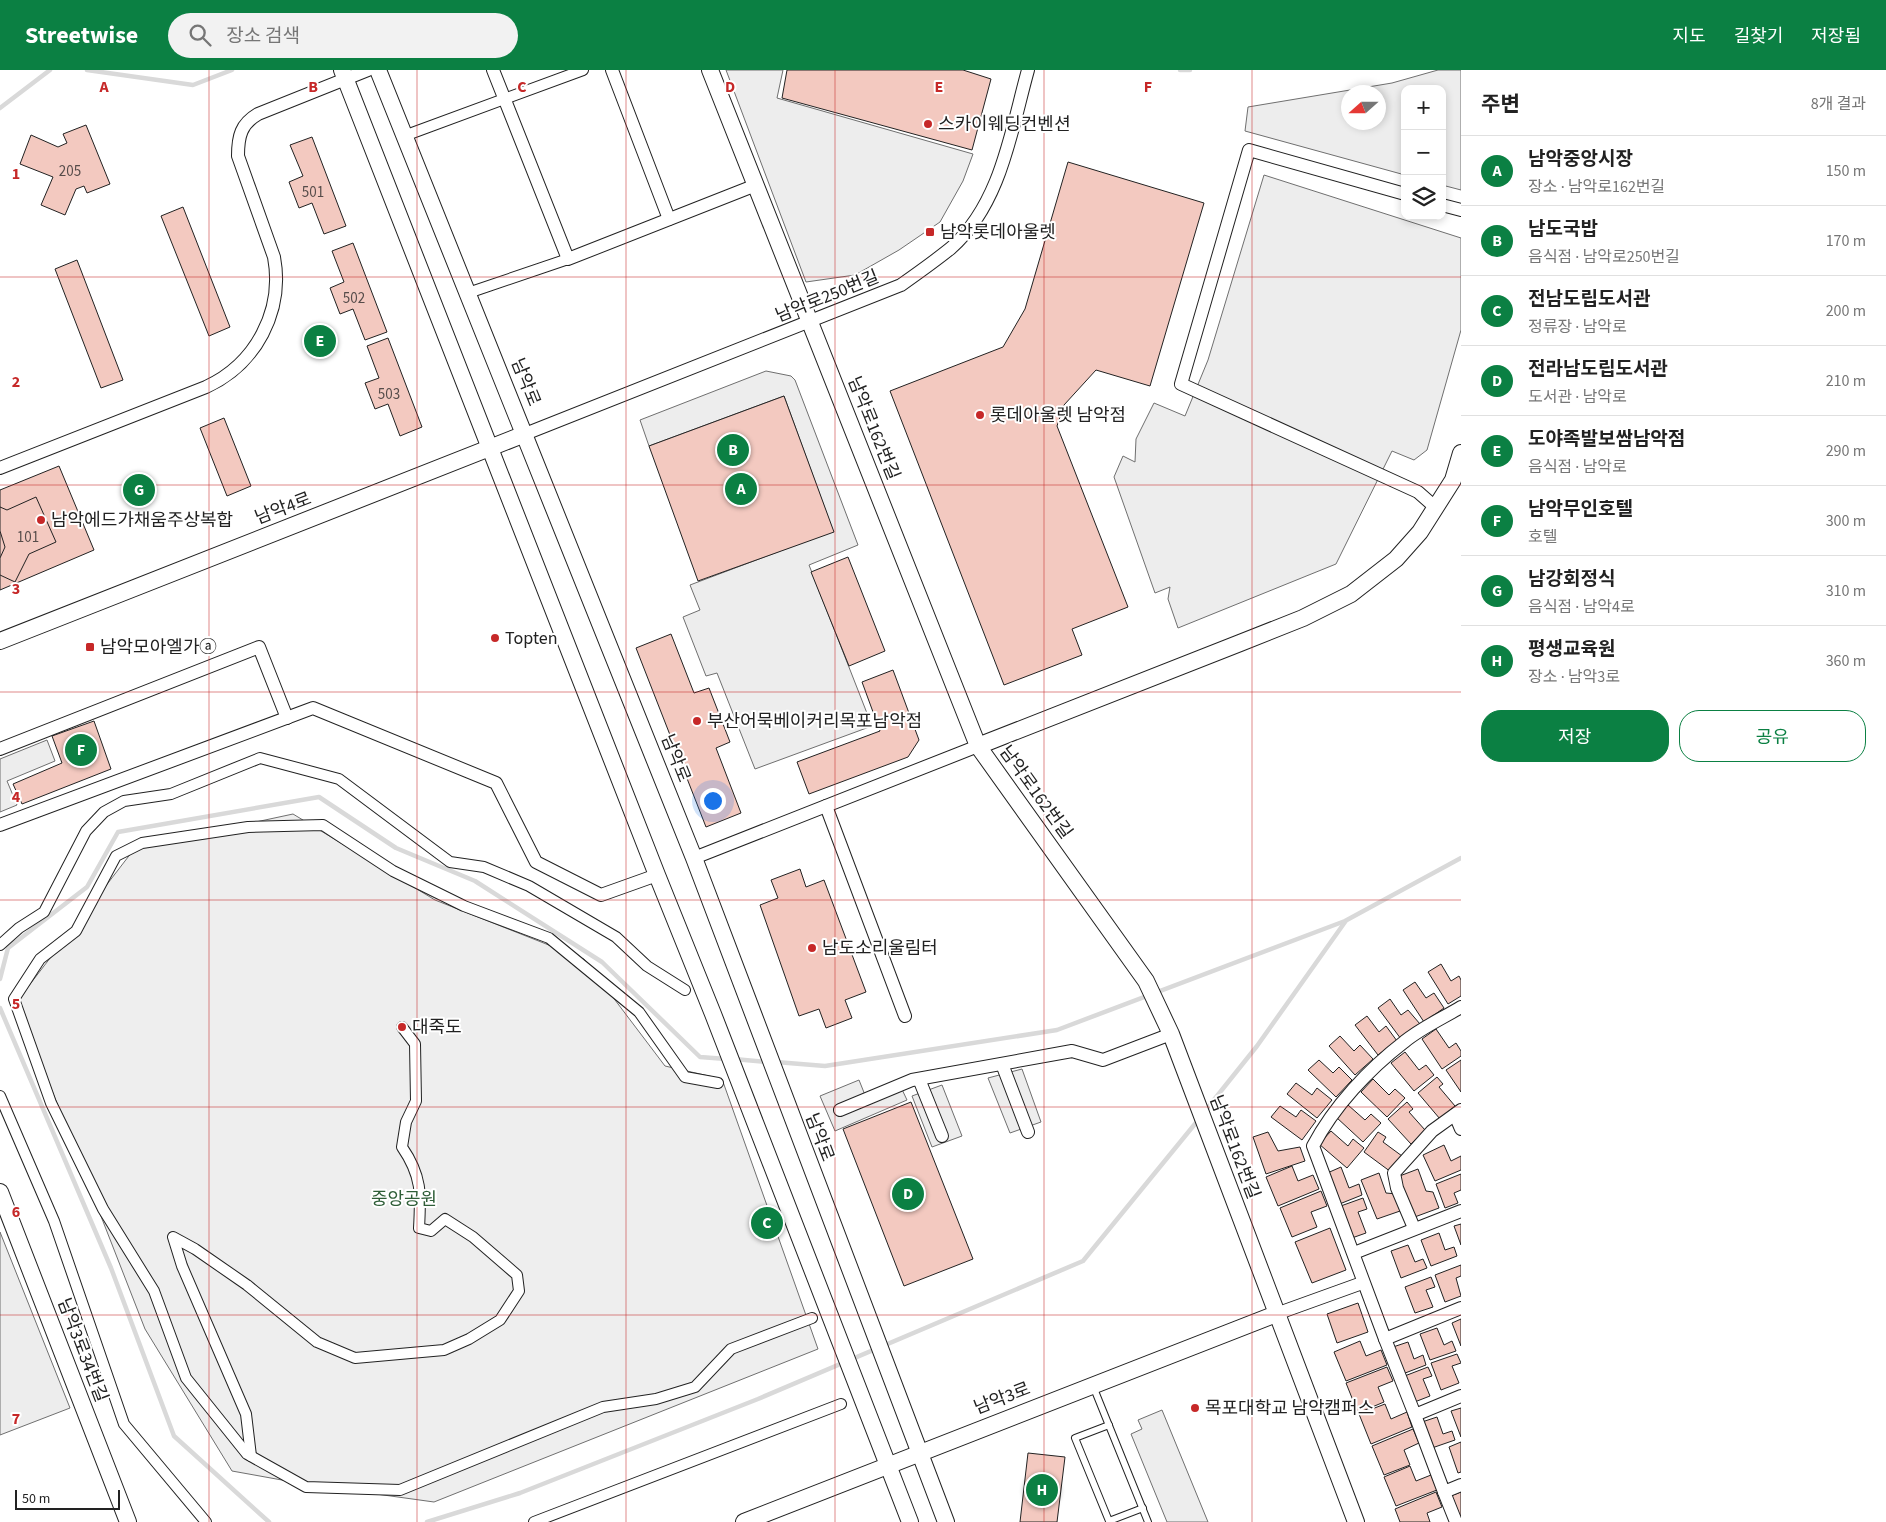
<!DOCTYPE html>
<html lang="ko">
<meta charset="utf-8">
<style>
:root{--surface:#fff;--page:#f2f2f2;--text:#222;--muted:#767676;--line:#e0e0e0;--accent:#0b8043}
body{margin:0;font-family:"Source Sans 3","Noto Sans KR",sans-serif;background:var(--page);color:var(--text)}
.controls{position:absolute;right:15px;top:15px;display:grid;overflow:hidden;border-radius:10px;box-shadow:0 2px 8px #0003}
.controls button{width:45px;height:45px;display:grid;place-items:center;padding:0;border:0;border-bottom:1px solid var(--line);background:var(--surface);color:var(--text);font:25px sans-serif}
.compass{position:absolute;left:1341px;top:15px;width:45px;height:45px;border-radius:50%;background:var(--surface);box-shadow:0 2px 8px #0003;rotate:249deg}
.scale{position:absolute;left:15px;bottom:12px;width:105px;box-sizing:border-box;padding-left:5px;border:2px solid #222;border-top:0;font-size:14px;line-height:18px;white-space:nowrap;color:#222;-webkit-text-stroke:4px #fff;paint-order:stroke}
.you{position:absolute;left:712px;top:730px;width:18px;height:18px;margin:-12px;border:4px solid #fff;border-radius:50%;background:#1a73e8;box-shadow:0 0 0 8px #1a73e833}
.badge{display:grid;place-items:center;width:32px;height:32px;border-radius:50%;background:var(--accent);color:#fff;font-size:16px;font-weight:700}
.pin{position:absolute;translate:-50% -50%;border:2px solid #fff;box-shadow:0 1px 5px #0006}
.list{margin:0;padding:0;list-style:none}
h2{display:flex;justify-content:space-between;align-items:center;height:65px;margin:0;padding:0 20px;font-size:21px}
h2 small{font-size:16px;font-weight:400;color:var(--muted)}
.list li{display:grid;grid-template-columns:32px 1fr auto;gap:15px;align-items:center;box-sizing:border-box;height:70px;padding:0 20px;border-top:1px solid var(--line)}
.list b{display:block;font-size:19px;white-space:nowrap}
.list p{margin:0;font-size:16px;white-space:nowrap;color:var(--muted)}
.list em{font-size:16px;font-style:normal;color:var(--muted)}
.actions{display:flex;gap:10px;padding:15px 20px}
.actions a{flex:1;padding:11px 0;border:1px solid var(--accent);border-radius:20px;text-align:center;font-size:18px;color:var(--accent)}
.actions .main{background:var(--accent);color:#fff}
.icon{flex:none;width:28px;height:28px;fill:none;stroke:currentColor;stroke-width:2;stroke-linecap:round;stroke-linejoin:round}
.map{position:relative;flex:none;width:1461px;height:1452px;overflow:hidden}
header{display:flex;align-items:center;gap:30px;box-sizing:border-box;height:70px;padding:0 25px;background:var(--accent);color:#fff}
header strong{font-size:24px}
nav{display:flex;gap:28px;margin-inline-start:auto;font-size:18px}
.search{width:350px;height:45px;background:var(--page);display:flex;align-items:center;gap:12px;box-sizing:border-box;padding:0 18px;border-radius:28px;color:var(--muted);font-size:19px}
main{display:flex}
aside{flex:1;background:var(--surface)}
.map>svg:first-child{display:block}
.green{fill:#eee;stroke:#6f6f6f}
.parking{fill:#ededed;stroke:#6f6f6f;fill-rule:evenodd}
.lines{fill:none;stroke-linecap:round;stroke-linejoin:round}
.stream{stroke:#d9d9d9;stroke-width:4.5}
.building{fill:#f3c9c0;stroke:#222}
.service-casing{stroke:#222;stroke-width:8}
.pedestrian-casing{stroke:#222;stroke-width:12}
.minor-casing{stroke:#222;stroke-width:14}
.tertiary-casing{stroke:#222;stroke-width:18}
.service{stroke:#fff;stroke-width:6}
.pedestrian{stroke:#fff;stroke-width:10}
.minor{stroke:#fff;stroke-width:12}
.tertiary{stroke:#fff;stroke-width:16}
.grid{fill:none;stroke:#c62828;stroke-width:1;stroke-opacity:0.55}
.poi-dot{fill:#c62828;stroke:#fff;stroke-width:2}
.labels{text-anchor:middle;stroke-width:4;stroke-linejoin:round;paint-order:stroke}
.number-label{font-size:15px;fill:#564c4a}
.poi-label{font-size:18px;fill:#222;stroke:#fff;text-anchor:start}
.street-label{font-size:18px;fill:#222;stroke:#fff}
.park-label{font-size:18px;fill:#2f5e38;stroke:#fff}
.grid-label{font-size:16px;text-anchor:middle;font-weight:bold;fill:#c62828;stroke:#fff;stroke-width:4;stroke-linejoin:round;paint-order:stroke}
</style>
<header>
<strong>Streetwise</strong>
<div class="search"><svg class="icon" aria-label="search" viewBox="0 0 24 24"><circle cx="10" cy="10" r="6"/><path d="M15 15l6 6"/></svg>장소 검색</div>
<nav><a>지도</a><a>길찾기</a><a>저장됨</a></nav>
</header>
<main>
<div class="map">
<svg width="1461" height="1452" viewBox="0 0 1461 1452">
<rect width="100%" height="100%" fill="#fff"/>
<path class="green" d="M293,744L435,830L584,889L665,996L722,1009L818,1279L434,1432L304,1414L232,1401L145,1259L17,931L135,778Z"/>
<g class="parking">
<path d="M726,0H783L777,28L973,84L963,111L940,152L899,180L855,205L806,212Z"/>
<path d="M1438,0H1461V120L1442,115V19H1405V105L1245,61L1248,37L1392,13ZM1348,22H1378V52H1348Z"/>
<path d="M1264,105L1461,168V260L1427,380L1414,390L1392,381L1336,494L1178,558L1168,529L1170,517L1155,523L1114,407L1123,386L1135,392L1136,369L1154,333L1185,346L1208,290Z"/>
<path d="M766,301L791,306L795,310L858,475L809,495L872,656L755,699L717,603L706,606L683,547L700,540L690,515L833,461L784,326L649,376L640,350Z"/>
<path d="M47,670L55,691L7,711L17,735L0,742V689Z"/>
<path d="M1022,999L1041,1052L1010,1063L988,1008Z"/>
<path d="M859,1010L865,1025L898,1011L907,1030L835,1061L820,1026Z"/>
<path d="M942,1015L962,1066L932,1077L912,1026Z"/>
<path d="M0,1162L70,1338L0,1365Z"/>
<path d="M1162,1340L1208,1452H1167L1131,1364L1142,1359L1138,1350Z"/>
</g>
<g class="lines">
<g class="stream">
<path d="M87,0L193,15L232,0"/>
<path d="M1180,0H1190"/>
<path d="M0,38L50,0"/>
<path d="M0,909L8,878L87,817L118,762L319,727L396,778L475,811L602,892L700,987L726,989"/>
<path d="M0,938L111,1198L174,1366L269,1452"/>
<path d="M734,989L766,992"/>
<path d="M776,992L825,996L1057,960L1345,851L1461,788"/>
<path d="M1205,1041L1257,976L1345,852"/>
<path d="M427,1452L520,1423L758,1329L1083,1191L1199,1049"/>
</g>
</g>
<g class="building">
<path d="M787,0H963L991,9L972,80L782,28Z"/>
<path d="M86,55L110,114L87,123L84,116L76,119L65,145L41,135L53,107L20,94L31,65L58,77L67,73L63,64Z"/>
<path d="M312,67L346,156L324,164L312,133L299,138L289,112L303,106L290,75Z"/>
<path d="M1068,92L1204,133L1150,316L1096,300L1064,335L1057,356L1128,537L1072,559L1082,585L1004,615L890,321L1003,277L1025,239Z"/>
<path d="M183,137L230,257L209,266L161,146Z"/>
<path d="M353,173L387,262L365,270L353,239L340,244L330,218L344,212L332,181Z"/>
<path d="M77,190L123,310L101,318L55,199Z"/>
<path d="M388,268L422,357L400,366L388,334L375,339L365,313L379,308L367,276Z"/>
<path d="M784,326L834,462L698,511L649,376Z"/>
<path d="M224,348L251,416L227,426L200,358Z"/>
<path d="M59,396L94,480L0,520V420Z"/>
<path d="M36,427L56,472L29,484L15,512L0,505V488L5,477L0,461V437L7,440Z"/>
<path d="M848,487L885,581L849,596L811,502Z"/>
<path d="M671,564L694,623L709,618L730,672L716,678L741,743L706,757L636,578Z"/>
<path d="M893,600L919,670L908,687L809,724L797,692L880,661L862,612Z"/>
<path d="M94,651L111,699L22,734L13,714L62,693L52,666Z"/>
<path d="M800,799L806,817L824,810L866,922L845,930L852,948L826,958L819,939L799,946L760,835L778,828L771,810Z"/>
<path d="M1441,894L1451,911L1459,906L1461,910V926L1448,934L1428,902Z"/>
<path d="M1415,912L1426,928L1434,923L1444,938L1424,952L1403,920Z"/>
<path d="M1390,929L1401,945L1408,940L1420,954L1401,969L1378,938Z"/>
<path d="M1367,946L1379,962L1386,956L1397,971L1378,985L1355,955Z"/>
<path d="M1436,959L1449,978L1456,973L1461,981V986L1442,999L1422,969Z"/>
<path d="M1340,966L1354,981L1360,975L1373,989L1355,1005L1329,976Z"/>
<path d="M1405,982L1419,1000L1426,995L1434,1005L1414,1021L1391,993Z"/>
<path d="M1319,990L1333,1003L1339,997L1352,1010L1336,1027L1308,1000Z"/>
<path d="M1461,990V1022L1446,1000Z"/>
<path d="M1437,1007L1443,1014L1439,1017L1455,1036L1440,1049L1418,1023Z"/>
<path d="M1373,1009L1389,1025L1395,1019L1405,1028L1387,1047L1361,1022Z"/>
<path d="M1296,1013L1312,1025L1317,1018L1332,1030L1317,1048L1287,1024Z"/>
<path d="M911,1032L973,1189L904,1216L843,1059Z"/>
<path d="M1407,1032L1413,1039L1409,1042L1425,1060L1411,1074L1388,1049Z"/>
<path d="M1348,1035L1365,1050L1371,1044L1381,1053L1363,1072L1336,1047Z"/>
<path d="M1280,1036L1296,1047L1301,1040L1316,1051L1302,1070L1271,1047Z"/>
<path d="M1331,1061L1348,1076L1353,1069L1364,1078L1347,1098L1319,1074Z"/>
<path d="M1268,1062L1278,1081L1300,1077L1305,1091L1266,1104L1253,1067Z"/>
<path d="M1378,1062L1386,1067L1383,1072L1402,1086L1391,1102L1364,1082Z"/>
<path d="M1444,1075L1451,1091L1461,1086V1100L1435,1111L1423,1085Z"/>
<path d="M1292,1096L1298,1111L1313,1105L1319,1119L1278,1136L1266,1107Z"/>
<path d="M1341,1097L1349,1118L1359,1114L1362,1125L1337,1135L1325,1104Z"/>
<path d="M1418,1099L1426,1121L1433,1122L1439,1138L1412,1148L1397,1107Z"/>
<path d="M1379,1103L1386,1123L1397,1124L1403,1140L1377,1149L1361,1110Z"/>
<path d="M1461,1104V1120L1454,1123L1458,1133L1445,1138L1436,1114Z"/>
<path d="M1321,1121L1327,1136L1311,1142L1317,1157L1292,1167L1280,1138Z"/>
<path d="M1363,1128L1367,1139L1358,1142L1366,1163L1349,1169L1338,1137Z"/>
<path d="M1461,1154V1175L1454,1156Z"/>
<path d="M1330,1158L1346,1200L1312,1213L1295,1172Z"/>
<path d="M1439,1163L1445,1180L1454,1177L1457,1186L1431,1196L1421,1170Z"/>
<path d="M1408,1175L1415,1192L1423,1189L1427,1198L1401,1208L1391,1181Z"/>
<path d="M1461,1195V1206L1456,1208L1461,1226L1445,1232L1435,1205Z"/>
<path d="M1431,1207L1435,1217L1426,1220L1433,1237L1415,1243L1405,1217Z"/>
<path d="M1358,1233L1368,1262L1337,1273L1327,1244Z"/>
<path d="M1461,1249V1276L1452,1253Z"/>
<path d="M1437,1258L1444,1275L1452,1271L1456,1281L1430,1290L1420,1264Z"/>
<path d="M1360,1271L1366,1286L1381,1280L1387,1295L1346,1311L1334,1282Z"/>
<path d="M1408,1272L1414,1289L1423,1285L1426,1295L1400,1305L1390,1278Z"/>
<path d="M1457,1284L1461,1293L1452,1296L1459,1313L1441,1320L1431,1293Z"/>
<path d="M1387,1297L1393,1311L1378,1317L1384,1332L1358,1343L1346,1313Z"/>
<path d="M1428,1297L1432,1306L1423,1309L1430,1326L1412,1333L1402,1307Z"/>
<path d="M1385,1334L1391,1349L1407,1342L1412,1357L1371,1374L1359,1344Z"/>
<path d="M1461,1338V1367L1451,1341Z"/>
<path d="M1437,1347L1443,1364L1452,1361L1455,1370L1429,1379L1419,1353Z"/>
<path d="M1413,1359L1419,1373L1404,1380L1410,1395L1384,1405L1372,1376Z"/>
<path d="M1461,1372V1402L1458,1403L1449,1377Z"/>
<path d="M1028,1383L1065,1387L1057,1452H1020Z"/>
<path d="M1410,1396L1416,1411L1431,1405L1437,1420L1396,1436L1384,1407Z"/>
<path d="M1436,1422L1442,1437L1427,1443L1430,1452H1400L1395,1439Z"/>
<path d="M1461,1422V1452L1448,1427Z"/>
</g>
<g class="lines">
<g class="service-casing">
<g id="service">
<path d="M1093,1316L1148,1452"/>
<path d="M1109,1355L1075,1368L1109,1451L1143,1438"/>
</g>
</g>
<g class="pedestrian-casing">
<g id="pedestrian">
<path d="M404,66L583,0"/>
<path d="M468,223L568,189"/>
<path d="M0,875L19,858L44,842L86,761L104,742L124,731L171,724L260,688L339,709L450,792L484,797L529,816L616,867L647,896L685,920"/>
<path d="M718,1013L685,1007L639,942L549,868L464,836L393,801L323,755L248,757L142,773L116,786L76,861L40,889L14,929L51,1033L103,1139L154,1221L186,1308L247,1384L306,1417L400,1420L603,1337L656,1329L695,1317L731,1279L812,1248"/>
<path d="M0,1026L54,1151L124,1354L206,1452"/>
<path d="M251,1386L246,1344L182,1196L173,1167L195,1179L247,1215L317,1272L355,1288L444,1280L469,1269L500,1250L519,1221L517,1205L473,1167L445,1149L431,1161L419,1158C421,1124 422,1106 402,1077L406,1052L416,1031L415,974L402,957"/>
<path d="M534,1452L841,1334"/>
</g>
</g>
<g class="minor-casing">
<g id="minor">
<path d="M493,0L568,189L756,115"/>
<path d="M612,0L669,149"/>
<path d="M1405,124L1249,80L1181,314L1418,422L1435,437"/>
<path d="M1442,135L1461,140"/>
<path d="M525,364L901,215C918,203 935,191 951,178C1001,134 1011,61 1028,0"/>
<path d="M0,398L206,317C256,294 284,241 274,187L238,86C238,66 241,54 258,44L368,0"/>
<path d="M0,679L259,577L287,648"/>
<path d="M826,736L905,946"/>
<path d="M0,755L313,638L496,713L536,792L601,825L657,805"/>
<path d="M694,788L978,676"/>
<path d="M1461,937C1443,948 1421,958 1404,972C1369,999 1334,1036 1313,1076L1385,1269L1461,1238"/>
<path d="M1002,994L1028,1062"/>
<path d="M919,1009L942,1066"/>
<path d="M840,1040L912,1010L1072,981L1103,990L1171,964"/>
<path d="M1455,1045L1461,1059"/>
<path d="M1414,1158L1397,1118L1394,1103L1432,1061L1461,1040"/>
<path d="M1354,1183L1461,1141"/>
<path d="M1276,1244L1362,1213"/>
<path d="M1385,1269L1415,1345L1461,1326"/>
<path d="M1415,1345L1444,1422L1461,1415"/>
<path d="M1444,1422L1456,1452"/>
</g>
</g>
<g class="tertiary-casing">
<g id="tertiary">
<path d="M342,0L657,805L713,944L910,1452"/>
<path d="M378,0L694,788L946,1452"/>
<path d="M710,0L978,676L1146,911L1171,964L1356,1452"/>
<path d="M0,571L525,364"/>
<path d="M978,676L1240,573L1303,548L1351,524L1396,489L1420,462L1453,410L1461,383"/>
<path d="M0,1122L128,1452"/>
<path d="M744,1452L1276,1244"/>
</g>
</g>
<use href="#service" class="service"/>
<use href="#pedestrian" class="pedestrian"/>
<use href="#minor" class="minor"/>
<use href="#tertiary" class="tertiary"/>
</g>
<path class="grid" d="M209,0V1452M417,0V1452M626,0V1452M835,0V1452M1044,0V1452M1252,0V1452M0,207H1461M0,415H1461M0,622H1461M0,830H1461M0,1037H1461M0,1245H1461"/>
<g class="poi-dot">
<circle cx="928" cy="54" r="5"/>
<rect x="925" y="157" width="10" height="10" rx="2.5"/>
<circle cx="980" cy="345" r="5"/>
<circle cx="41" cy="450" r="5"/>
<circle cx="495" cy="568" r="5"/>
<rect x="85" y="572" width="10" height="10" rx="2.5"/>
<circle cx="697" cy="651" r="5"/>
<circle cx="812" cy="878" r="5"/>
<circle cx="402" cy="957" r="5"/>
<circle cx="1195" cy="1338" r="5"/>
</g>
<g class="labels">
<g class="number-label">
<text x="70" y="106">205</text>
<text x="313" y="127">501</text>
<text x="354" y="233">502</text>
<text x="389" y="329">503</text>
<text x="28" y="472">101</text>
</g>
<g class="poi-label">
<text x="938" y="60">스카이웨딩컨벤션</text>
<text x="940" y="168">남악롯데아울렛</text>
<text x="990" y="351">롯데아울렛 남악점</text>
<text x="51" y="456">남악에드가채움주상복합</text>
<text x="505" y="574">Topten</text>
<text x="100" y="583">남악모아엘가ⓐ</text>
<text x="707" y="657">부산어묵베이커리목포남악점</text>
<text x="822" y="884">남도소리울림터</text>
<text x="412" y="963">대죽도</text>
<text x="1205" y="1344">목포대학교 남악캠퍼스</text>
</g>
<g class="street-label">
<text transform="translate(827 226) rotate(-22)" y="6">남악로250번길</text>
<text transform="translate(526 312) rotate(68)" y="6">남악로</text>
<text transform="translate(874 358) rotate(68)" y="6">남악로162번길</text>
<text transform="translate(283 438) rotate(-21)" y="6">남악4로</text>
<text transform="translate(676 688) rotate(68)" y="6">남악로</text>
<text transform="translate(1036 722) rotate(54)" y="6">남악로162번길</text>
<text transform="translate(820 1067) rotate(69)" y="6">남악로</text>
<text transform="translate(1235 1077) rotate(69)" y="6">남악로162번길</text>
<text transform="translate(83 1280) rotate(69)" y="6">남악3로34번길</text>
<text transform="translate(1002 1328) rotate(-21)" y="6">남악3로</text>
</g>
<g class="park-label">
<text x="404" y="1135">중앙공원</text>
</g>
</g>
<g class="grid-label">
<text x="104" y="22">A</text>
<text x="313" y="22">B</text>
<text x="522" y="22">C</text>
<text x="730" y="22">D</text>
<text x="939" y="22">E</text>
<text x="1148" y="22">F</text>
<text x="16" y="109">1</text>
<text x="16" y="317">2</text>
<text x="16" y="524">3</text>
<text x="16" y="732">4</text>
<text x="16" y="939">5</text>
<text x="16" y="1147">6</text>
<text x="16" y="1354">7</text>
</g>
</svg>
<div class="controls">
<button>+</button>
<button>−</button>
<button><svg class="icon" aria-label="layers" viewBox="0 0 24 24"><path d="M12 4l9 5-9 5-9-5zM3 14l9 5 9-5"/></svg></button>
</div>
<svg class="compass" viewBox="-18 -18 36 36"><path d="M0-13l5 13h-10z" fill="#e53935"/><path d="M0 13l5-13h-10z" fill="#767676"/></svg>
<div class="scale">50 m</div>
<div class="you"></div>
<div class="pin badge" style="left:741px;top:419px">A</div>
<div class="pin badge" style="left:733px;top:380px">B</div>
<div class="pin badge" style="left:767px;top:1153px">C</div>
<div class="pin badge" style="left:908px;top:1124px">D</div>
<div class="pin badge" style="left:320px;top:271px">E</div>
<div class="pin badge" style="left:81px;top:680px">F</div>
<div class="pin badge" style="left:139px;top:420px">G</div>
<div class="pin badge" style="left:1042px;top:1420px">H</div>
</div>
<aside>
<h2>주변<small>8개 결과</small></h2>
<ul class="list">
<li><span class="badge">A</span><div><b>남악중앙시장</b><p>장소 · 남악로162번길</p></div><em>150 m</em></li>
<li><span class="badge">B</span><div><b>남도국밥</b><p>음식점 · 남악로250번길</p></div><em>170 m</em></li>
<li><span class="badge">C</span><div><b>전남도립도서관</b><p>정류장 · 남악로</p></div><em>200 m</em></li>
<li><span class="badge">D</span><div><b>전라남도립도서관</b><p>도서관 · 남악로</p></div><em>210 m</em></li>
<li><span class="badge">E</span><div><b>도야족발보쌈남악점</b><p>음식점 · 남악로</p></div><em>290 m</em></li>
<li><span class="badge">F</span><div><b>남악무인호텔</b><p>호텔</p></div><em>300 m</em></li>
<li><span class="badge">G</span><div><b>남강회정식</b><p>음식점 · 남악4로</p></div><em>310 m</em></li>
<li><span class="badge">H</span><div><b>평생교육원</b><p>장소 · 남악3로</p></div><em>360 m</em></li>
</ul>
<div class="actions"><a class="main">저장</a><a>공유</a></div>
</aside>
</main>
